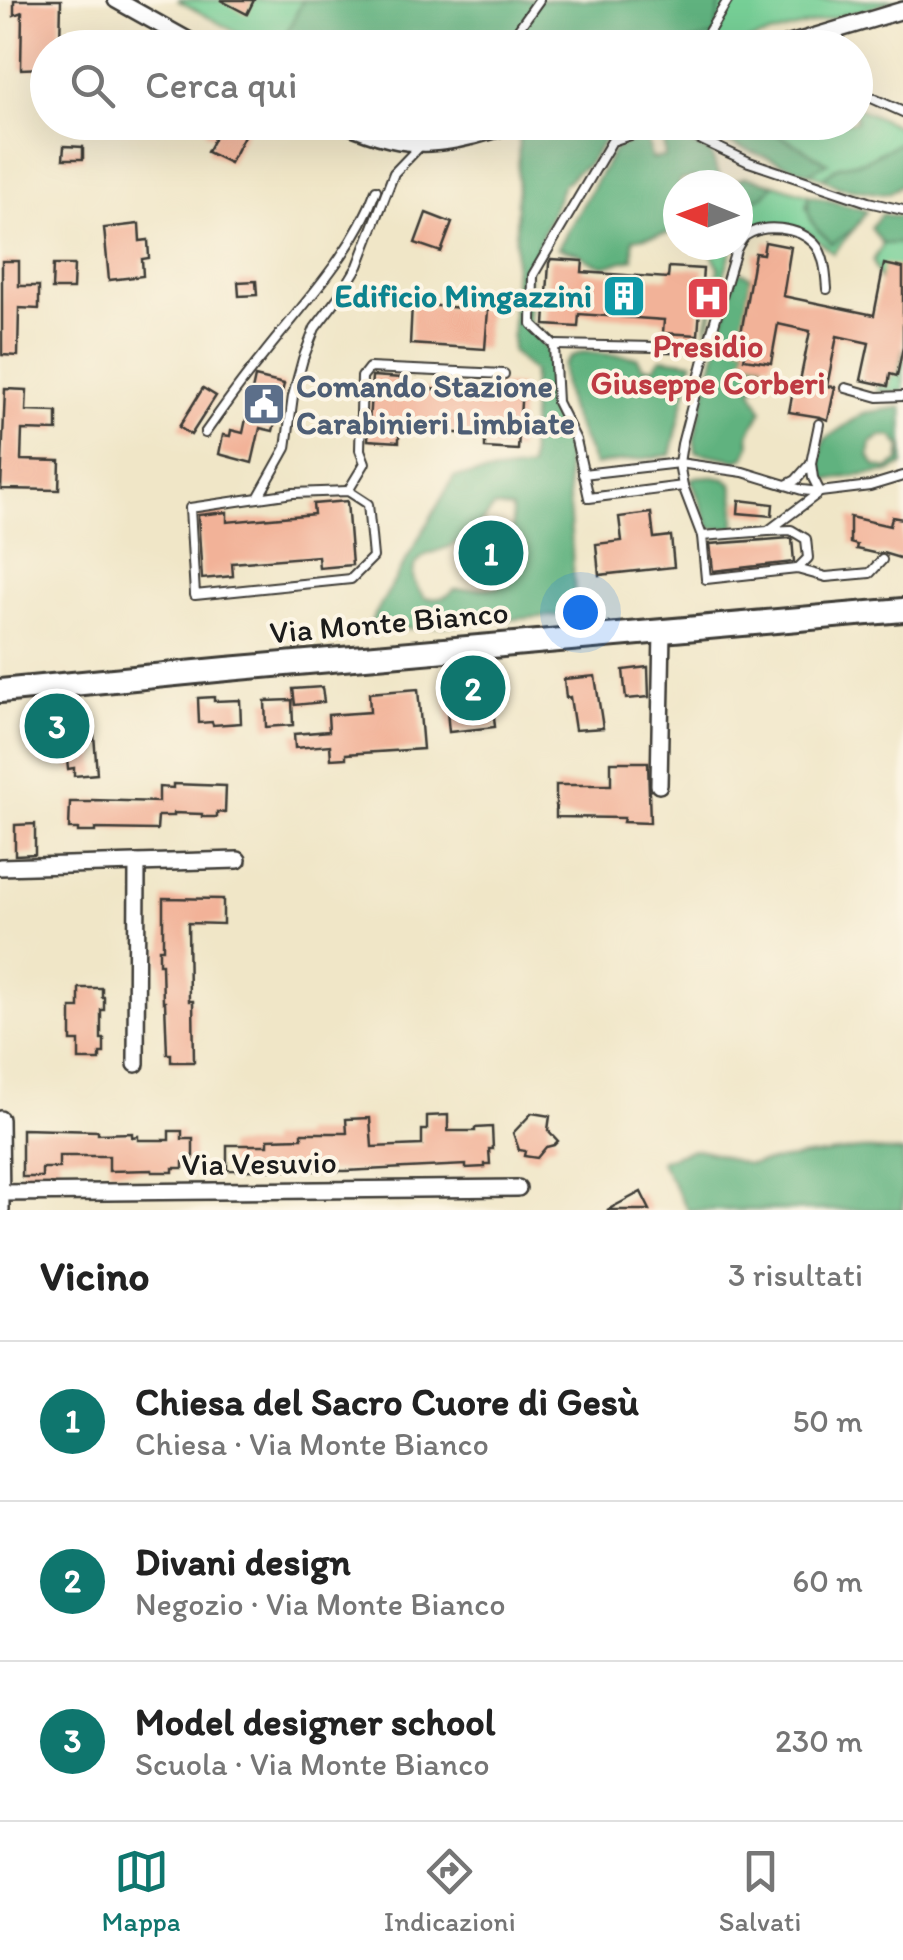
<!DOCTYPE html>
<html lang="it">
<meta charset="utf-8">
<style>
:root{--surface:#fff;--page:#f2f2f2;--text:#222;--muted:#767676;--line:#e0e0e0;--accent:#0f766e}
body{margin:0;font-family:Itim,sans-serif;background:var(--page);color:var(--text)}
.compass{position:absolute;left:663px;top:170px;width:90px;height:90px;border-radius:50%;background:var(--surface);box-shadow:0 10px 40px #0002;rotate:271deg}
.you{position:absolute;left:580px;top:612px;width:35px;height:35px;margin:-25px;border:8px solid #fff;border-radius:50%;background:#1a73e8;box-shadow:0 0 0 15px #1a73e833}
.badge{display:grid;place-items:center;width:65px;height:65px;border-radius:50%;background:var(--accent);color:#fff;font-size:32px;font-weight:700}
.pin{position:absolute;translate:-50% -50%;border:5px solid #fff;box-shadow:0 2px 10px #0006}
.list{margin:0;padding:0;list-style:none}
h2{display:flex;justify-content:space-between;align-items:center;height:130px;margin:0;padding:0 40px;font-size:42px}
h2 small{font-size:32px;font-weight:400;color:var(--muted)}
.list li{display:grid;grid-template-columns:65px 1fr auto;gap:30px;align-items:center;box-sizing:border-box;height:160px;padding:0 40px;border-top:2px solid var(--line)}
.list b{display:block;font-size:38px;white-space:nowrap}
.list p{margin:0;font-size:32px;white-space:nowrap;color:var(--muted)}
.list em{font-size:32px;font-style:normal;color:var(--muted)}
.icon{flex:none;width:55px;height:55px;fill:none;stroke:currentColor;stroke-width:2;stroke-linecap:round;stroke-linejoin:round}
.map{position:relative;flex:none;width:903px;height:1210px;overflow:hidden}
.search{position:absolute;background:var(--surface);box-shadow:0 10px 40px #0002;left:30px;right:30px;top:30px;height:110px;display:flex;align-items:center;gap:25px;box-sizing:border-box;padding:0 35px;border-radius:55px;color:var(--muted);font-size:38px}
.sheet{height:610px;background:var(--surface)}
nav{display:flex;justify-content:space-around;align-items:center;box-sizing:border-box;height:140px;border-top:2px solid var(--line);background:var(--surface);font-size:28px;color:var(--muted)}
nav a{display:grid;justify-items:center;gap:5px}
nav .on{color:var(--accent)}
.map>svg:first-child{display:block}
.green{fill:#76cf96;stroke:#497659;stroke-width:2.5}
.forest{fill:#60b27f;stroke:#3e674e;stroke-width:2.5;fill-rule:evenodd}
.building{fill:#f2b298}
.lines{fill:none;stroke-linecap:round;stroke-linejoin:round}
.lane-casing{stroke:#3c3a36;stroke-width:12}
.street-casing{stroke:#3c3a36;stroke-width:20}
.primary-casing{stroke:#3c3a36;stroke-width:28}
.lane{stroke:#fff;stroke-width:8}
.street{stroke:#fff;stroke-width:15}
.primary{stroke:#fff;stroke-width:22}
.labels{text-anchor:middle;stroke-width:8;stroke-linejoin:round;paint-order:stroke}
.culture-label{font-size:32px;font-weight:bold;fill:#0d838f;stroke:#fcf5e5;text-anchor:end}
.health-label{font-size:32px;font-weight:bold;fill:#be3a42;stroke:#fcf5e5}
.service-label{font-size:32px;font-weight:bold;fill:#4e5e75;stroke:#fcf5e5;text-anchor:start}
.street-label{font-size:32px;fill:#1c1c1c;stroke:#fcf5e5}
</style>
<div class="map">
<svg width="903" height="1210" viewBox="0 0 903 1210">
<rect width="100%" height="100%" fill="#fcf5e5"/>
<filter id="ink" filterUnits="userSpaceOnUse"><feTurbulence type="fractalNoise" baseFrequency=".01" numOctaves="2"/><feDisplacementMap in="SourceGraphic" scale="20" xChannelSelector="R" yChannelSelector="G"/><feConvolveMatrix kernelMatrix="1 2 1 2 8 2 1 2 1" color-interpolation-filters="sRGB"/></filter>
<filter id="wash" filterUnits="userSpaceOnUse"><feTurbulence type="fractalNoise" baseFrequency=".0048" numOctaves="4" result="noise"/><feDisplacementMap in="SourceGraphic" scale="40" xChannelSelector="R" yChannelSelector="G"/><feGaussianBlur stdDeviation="2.25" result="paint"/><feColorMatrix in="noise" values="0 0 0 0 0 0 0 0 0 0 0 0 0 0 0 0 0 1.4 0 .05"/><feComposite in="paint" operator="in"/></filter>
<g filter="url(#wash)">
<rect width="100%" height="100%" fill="#f0e6c7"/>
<g class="green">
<path d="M177,0H899L722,48L263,47Z"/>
<path d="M856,107L903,129V141L864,161L839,166L823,178L808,173L826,163L760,123L856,122Z"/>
<path d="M774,184L809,195L806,208L831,244L855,228L833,253L807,231L788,228L763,224L745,232L738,239V205L764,196Z"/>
<path d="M903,243V268L881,281L873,261L883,244Z"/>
<path d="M711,245H733L706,332L719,267L711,252Z"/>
<path d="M903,347V392L877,391L879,384L888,385L890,374L897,375Z"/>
</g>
<g class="forest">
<path d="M303,0H721L715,36L674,47L279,48Z"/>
<path d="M569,123H623L612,131L586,166L576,172L563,185L528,271L530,328L548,351L551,404L565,438L576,614L365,632L454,477L530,468L533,372L512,352L519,136ZM494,507L512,509V574L498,587L454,590C446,599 437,599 425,598C414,586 406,570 423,557C431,551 444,550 453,545C469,536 484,522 494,507Z"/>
<path d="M705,123H760L764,127L828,163L808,173L705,134Z"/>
<path d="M663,135L705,150L712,155L717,172L725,183L746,177L774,184L764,196L738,205V185H708L695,178L680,180L677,195L678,232L633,239V259L604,266L589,261L578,253L558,248L614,150L634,140L647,136L651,159L665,157Z"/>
<path d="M903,141V183L890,193L882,194L838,187L823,178L839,166L864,161Z"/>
<path d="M809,195L867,211L855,228L832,244C815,228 804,219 809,195Z"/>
<path d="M881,214L903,218V243L883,244L871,228Z"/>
<path d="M737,270L751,277L740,345L747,346L745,359L763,362L762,384L751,388L762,410L749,434L750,445L745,457L737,460L696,452L694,439Z"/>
<path d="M583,352L637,357L643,367L654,368L661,358L693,362L671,455L594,465C580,428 561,406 563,365L572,356Z"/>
<path d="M902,407L903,465L889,472L825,480L820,459L824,440L864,413ZM881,436L893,437L901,448L899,461L888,469L875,466L869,455L871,443Z"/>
<path d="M709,476L725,479L732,484L735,501V528L710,529L691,479L696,477Z"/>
<path d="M693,1149C716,1150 726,1160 748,1164L859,1149L903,1152V1210H688L660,1161Z"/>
</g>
<g id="blocks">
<g class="building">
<path d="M14,0H61L60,48H48L45,68L21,69L22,12L14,15Z"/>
<path d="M220,0H254L247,14Z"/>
<path d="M210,122H251L230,163L207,152L215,137L205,132Z"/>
<path d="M64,146L83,147V159H63Z"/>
<path d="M426,213L452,223L441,252L415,243Z"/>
<path d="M139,224L140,241L148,240L149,258L142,259L143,276L109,280L104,228Z"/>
<path d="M765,242L791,247L783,296L874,315L884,264L903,268V347L897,376L890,374L888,386L861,380L869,343L837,336L827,386L835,387L828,420L820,417L789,412L795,380L800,381L810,331L778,324L771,363L744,359L747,346L739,345L755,253L763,254Z"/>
<path d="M551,259L583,261L582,272L668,278L669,267L703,269L698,335L663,333L664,320L579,314L578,327L545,325L549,263Z"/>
<path d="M2,261H19V286H39V309L19,308L18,356L2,355Z"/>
<path d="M53,265H74L73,289H52Z"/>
<path d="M256,281L257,295L239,296L238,282Z"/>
<path d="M412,304L488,310L485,349L410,344Z"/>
<path d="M372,376L402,378L401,387L488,393L489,384L522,386L518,450L485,448V435L399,429V442L368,440Z"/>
<path d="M255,377L284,384L273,431L260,428L252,463L219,454L223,435L230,436L231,430L243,433Z"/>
<path d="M203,388L216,396L191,435L179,427Z"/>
<path d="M5,389L27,390L26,411L57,412V431L22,430L21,460L60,461L59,490L1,489Z"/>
<path d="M739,500L773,504L772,516L738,513Z"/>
<path d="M347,501L352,565L319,568L318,556L232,563L233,576L202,579L198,515L227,512V522L314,514L313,504Z"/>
<path d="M651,513L654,538L671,536L674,567L599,575L596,544L622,541L619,517Z"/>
<path d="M850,517L890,526L892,517L903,519V559L883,553L878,554L856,549L857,545L850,543Z"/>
<path d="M502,530L504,574H501L496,583H489L483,575H479L477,531Z"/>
<path d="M790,538L792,539L794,562L713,571L710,544Z"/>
<path d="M648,667L649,697L626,699L623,670Z"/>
<path d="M595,676L603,728L575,730L570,697L566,698L564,679Z"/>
<path d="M491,686L495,727L449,732L445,690Z"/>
<path d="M322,687L324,702L295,705L293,689Z"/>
<path d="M418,689L423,749L346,754V758L331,759L330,745L295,748L294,734L329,731L328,715L370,712L369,693Z"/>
<path d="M214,697V701L240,700L241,723L213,725L212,722L199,723L198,698Z"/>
<path d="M292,700L293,725L266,727L265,701Z"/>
<path d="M93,722L97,774L74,776V768L68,769L67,759L45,760L42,725Z"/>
<path d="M611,762H648L650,823L623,822L624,818L556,817V785H611Z"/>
<path d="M173,784L226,786L225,813L217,812V817H202V814L174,813V816H158L157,830L95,829V832H78V829H69L70,802H91L92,800L159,802V787L173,788Z"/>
<path d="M35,824V854L15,855V825Z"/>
<path d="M163,898L223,899V924L188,923L189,1001H193L194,1062H171V1054H167L165,1002H163L162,964H159V949H163Z"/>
<path d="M79,988H102V997H104V1010H101V1039H104V1053H100V1060H79V1041H71V1008H79Z"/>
<path d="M532,1113L550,1116L548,1130L558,1141L554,1145L546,1147L537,1158L524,1156L525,1151L519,1150L513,1133Z"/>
<path d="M448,1115V1131H475V1128L492,1127L493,1149H489L490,1164H485V1167L466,1168V1165L345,1171L227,1170V1145H268V1139L302,1138V1133H347L346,1119L370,1118L372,1147L422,1145V1130H427V1116Z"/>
<path d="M22,1129L98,1131V1134L132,1133V1137L138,1136V1140H169V1131H182V1139H193V1162H183V1168H173V1172H152V1170L109,1171V1156H59V1168H42V1177H22Z"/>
<path d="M641,1192L650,1210H607Z"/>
</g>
</g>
</g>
<g filter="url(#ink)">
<use href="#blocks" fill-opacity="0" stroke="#3c3a36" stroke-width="2.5"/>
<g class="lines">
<g class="lane-casing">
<g id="lane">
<path d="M505,48L539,0"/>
<path d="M699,48L728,0"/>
<path d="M856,91L903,112"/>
<path d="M413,141L436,122"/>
<path d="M554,345L707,348"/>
<path d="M846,388L878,397L903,396"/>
<path d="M205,433C223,408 241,382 261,358C302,305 353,254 376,190"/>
<path d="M811,463L819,424"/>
<path d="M583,474L679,463L743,472L802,490L820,492L870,486L903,476"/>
<path d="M786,485L796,480L811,463L813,478L820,492L768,531L702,536L706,579L797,569L826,577L870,573L882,560"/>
<path d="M683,486L589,498L576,440L557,402L554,345L532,324L533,275L612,141L658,126L676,128L749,162L868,202L903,210"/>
<path d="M348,491L365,463L360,450L362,377L369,368L504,374"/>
<path d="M258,498L293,493L348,491L368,504L373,557L351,579L195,595L190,508L258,498L286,448L293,396L303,359L315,328L341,294L358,266L394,173L422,144"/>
<path d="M768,531L791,530L806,539L808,558L797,569"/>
<path d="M702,536L683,486L679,463L682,444L707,348L736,250C738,246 742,239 745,236C763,223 798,227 814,243C825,254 826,275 827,289"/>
</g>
</g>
<g class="street-casing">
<g id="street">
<path d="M116,0L202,48"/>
<path d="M776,48L903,10"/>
<path d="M341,122C416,155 446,145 521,122"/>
<path d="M659,785L662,631"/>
<path d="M0,867L238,860"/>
<path d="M136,1064L137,863"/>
<path d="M0,1119L1,1210"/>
<path d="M0,1193L518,1188"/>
</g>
</g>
<g class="primary-casing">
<path id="primary" d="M0,691L227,669L903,610"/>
</g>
<use href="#lane" class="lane"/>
<use href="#street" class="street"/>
<use href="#primary" class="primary"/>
</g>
</g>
<defs>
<g id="building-square" transform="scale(2.25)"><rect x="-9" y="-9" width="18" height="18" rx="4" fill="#0f9aa8" stroke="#fcf5e5"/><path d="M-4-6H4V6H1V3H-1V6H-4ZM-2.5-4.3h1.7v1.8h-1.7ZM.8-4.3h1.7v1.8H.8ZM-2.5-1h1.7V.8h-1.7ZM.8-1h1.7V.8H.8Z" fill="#fff"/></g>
<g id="hospital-square" transform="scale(2.25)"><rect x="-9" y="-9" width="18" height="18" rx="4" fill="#e0444e" stroke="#fcf5e5"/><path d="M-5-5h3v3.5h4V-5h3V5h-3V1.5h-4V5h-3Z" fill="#fff"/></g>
<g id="civic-square" transform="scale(2.25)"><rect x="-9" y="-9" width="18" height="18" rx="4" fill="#5c6f8a" stroke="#fcf5e5"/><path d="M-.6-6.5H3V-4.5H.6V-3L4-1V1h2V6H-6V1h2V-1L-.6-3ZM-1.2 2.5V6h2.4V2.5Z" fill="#fff"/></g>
</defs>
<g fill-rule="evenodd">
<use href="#building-square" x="624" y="296"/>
<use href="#hospital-square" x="708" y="298"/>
<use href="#civic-square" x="264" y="404"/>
</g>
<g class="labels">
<g class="culture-label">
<text x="592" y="307">Edificio Mingazzini</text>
</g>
<g class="health-label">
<text x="708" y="357">Presidio<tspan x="708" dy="37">Giuseppe Corberi</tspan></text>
</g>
<g class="service-label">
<text x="296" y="397">Comando Stazione<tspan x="296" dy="37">Carabinieri Limbiate</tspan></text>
</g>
<g class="street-label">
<text transform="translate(389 622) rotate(-5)" y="11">Via Monte Bianco</text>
<text transform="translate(259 1163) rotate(-1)" y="11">Via Vesuvio</text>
</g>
</g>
</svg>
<svg class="compass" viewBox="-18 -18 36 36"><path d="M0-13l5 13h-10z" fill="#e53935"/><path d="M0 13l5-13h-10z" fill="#767676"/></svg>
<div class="you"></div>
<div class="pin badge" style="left:491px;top:553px">1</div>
<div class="pin badge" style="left:473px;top:688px">2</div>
<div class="pin badge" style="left:57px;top:726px">3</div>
<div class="search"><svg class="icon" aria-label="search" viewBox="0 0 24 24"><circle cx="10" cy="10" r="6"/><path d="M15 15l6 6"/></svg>Cerca qui</div>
</div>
<section class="sheet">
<h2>Vicino<small>3 risultati</small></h2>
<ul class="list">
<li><span class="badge">1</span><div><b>Chiesa del Sacro Cuore di Gesù</b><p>Chiesa · Via Monte Bianco</p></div><em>50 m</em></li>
<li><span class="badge">2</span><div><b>Divani design</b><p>Negozio · Via Monte Bianco</p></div><em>60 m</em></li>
<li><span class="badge">3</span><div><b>Model designer school</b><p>Scuola · Via Monte Bianco</p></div><em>230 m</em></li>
</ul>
</section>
<nav>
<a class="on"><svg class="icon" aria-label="map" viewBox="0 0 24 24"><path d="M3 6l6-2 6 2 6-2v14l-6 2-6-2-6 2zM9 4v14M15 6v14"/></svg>Mappa</a>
<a><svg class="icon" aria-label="directions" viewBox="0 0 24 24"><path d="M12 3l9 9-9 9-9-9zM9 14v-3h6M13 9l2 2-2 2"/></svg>Indicazioni</a>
<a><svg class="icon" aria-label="saved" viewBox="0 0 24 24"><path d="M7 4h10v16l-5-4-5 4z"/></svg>Salvati</a>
</nav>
